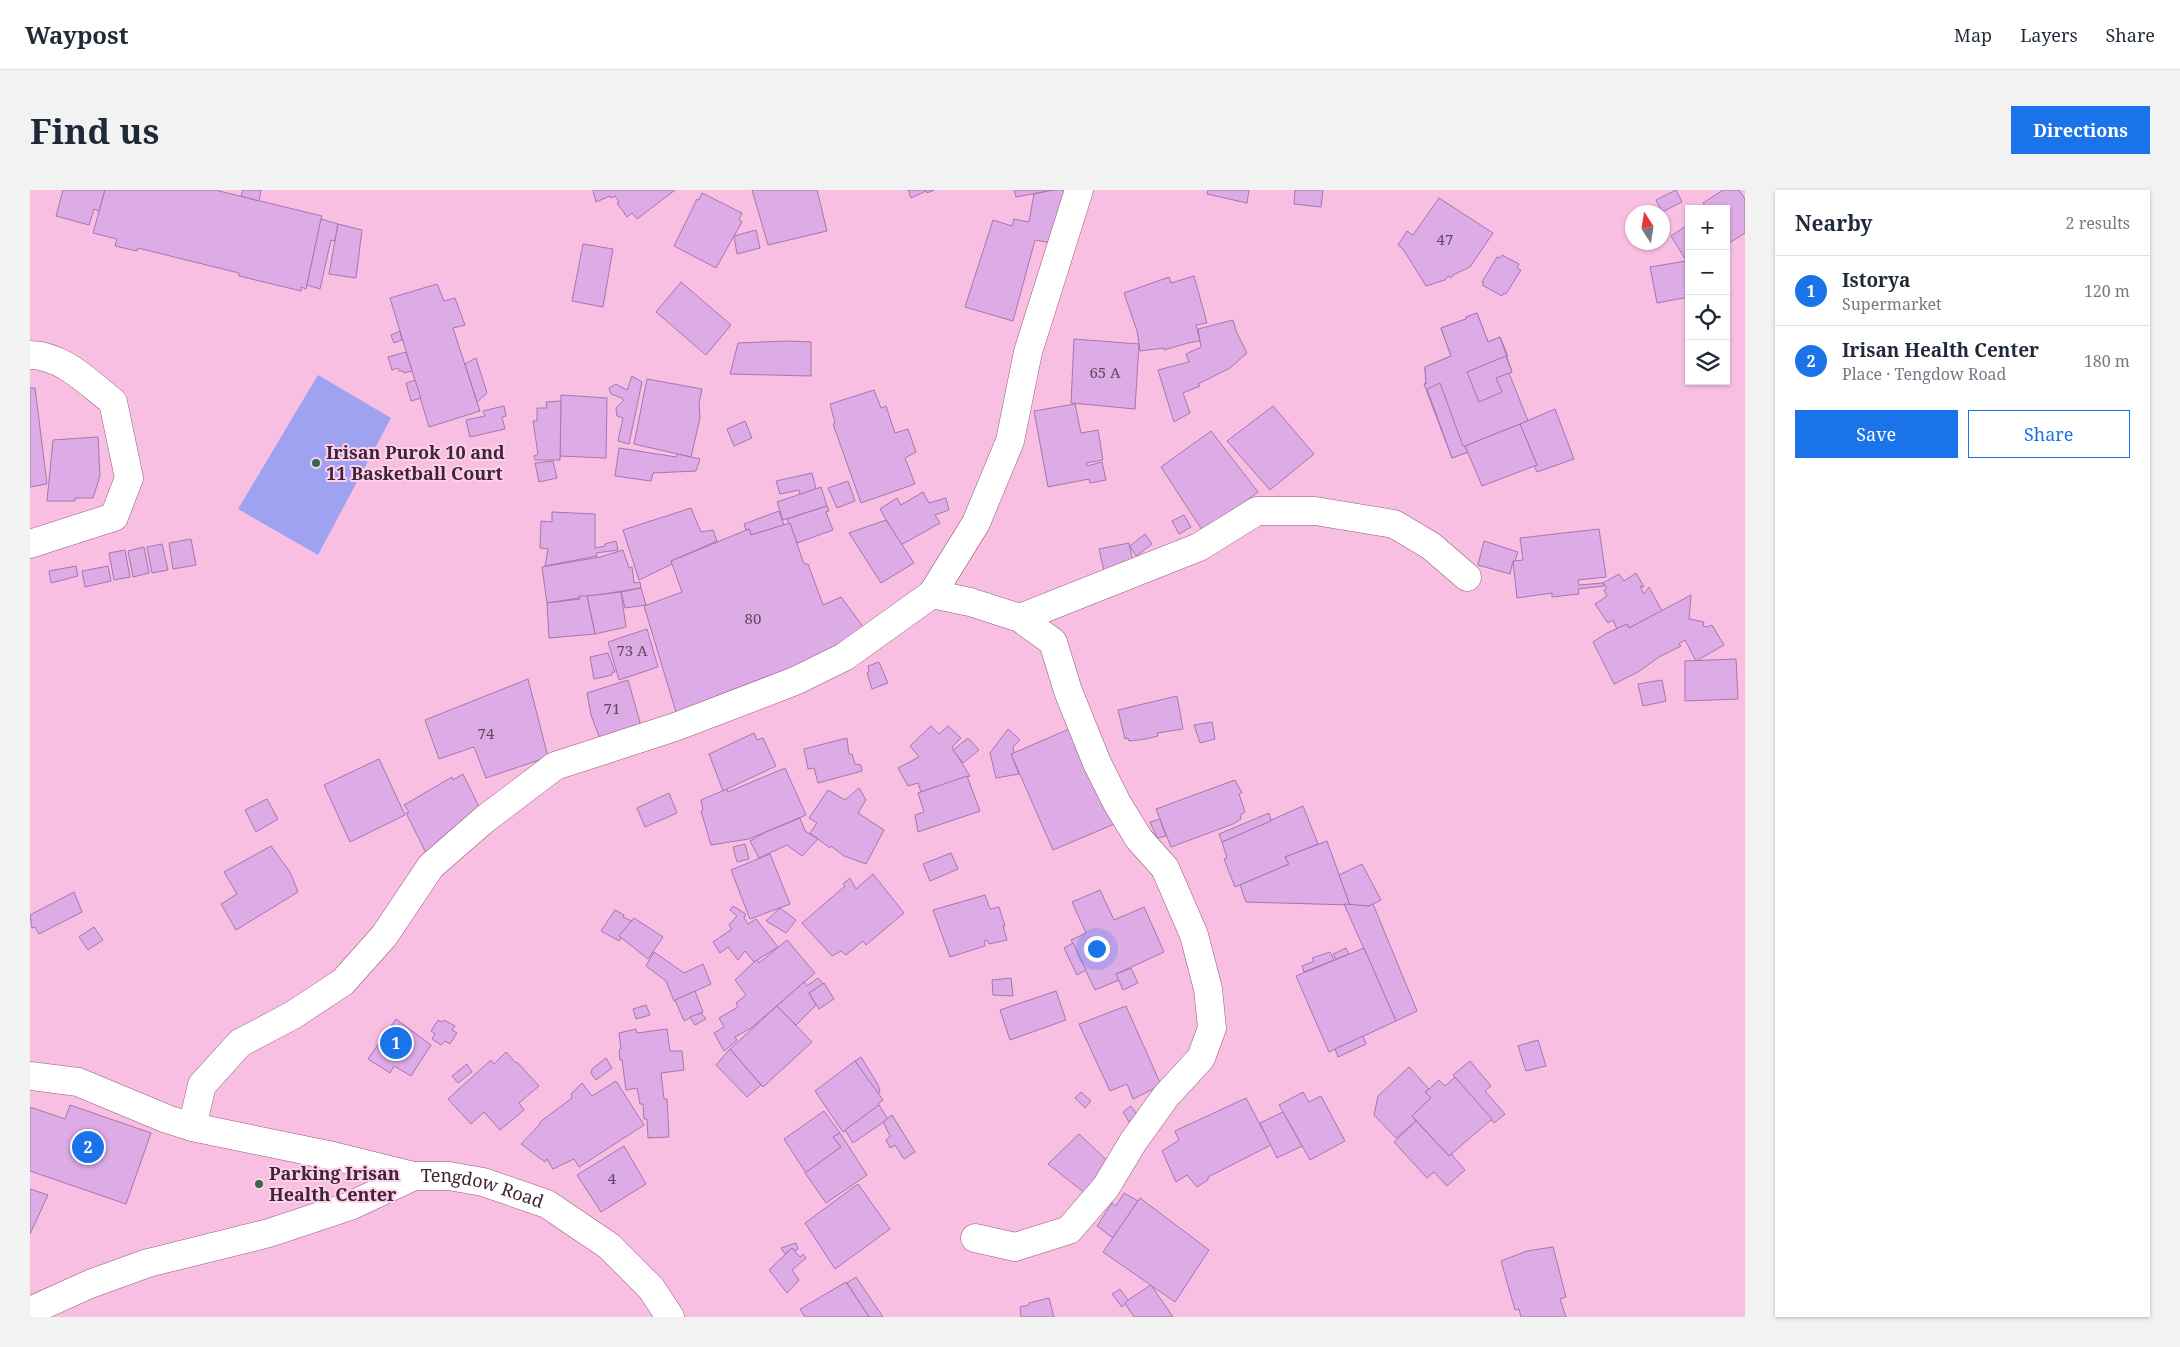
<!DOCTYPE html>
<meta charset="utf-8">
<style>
:root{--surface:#fff;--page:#f2f2f3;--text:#1f2937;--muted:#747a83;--line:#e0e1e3;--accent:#1a73e8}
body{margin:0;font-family:"Noto Serif",serif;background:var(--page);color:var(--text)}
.controls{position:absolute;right:15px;top:15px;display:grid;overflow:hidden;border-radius:0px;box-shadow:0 1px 4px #0004}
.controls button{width:45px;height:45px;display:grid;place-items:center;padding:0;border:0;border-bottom:1px solid var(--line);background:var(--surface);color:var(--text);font:25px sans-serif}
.compass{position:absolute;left:1595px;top:15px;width:45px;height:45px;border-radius:50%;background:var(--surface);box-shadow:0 1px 4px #0004;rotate:348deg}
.you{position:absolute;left:1066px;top:758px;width:18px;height:18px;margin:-12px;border:4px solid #fff;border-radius:50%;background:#1a73e8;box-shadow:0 0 0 8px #1a73e833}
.badge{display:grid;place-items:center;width:32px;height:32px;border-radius:50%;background:var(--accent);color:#fff;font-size:16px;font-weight:700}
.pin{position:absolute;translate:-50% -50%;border:2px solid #fff;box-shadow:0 1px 5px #0006}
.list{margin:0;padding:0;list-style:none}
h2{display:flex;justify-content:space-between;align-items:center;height:65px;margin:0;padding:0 20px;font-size:21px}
h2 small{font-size:16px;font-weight:400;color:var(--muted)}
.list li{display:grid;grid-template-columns:32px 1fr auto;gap:15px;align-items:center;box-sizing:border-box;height:70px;padding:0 20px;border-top:1px solid var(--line)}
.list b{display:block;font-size:19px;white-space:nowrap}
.list p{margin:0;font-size:16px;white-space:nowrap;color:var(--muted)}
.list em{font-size:16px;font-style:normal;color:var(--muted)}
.actions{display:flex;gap:10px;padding:15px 20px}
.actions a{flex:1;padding:11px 0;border:1px solid var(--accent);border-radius:0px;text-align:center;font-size:18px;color:var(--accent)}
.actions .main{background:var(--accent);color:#fff}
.icon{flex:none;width:28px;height:28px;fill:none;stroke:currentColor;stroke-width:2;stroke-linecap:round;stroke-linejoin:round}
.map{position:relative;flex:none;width:1715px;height:1127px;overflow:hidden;border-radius:0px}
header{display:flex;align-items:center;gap:30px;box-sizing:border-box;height:70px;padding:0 25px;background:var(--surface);border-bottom:1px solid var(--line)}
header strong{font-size:24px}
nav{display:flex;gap:28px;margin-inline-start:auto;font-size:18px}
.intro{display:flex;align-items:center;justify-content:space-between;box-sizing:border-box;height:120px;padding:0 30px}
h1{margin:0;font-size:35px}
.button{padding:12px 22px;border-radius:0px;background:var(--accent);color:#fff;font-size:18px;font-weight:700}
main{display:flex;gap:30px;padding:0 30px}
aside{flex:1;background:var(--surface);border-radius:0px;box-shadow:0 1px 4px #0004}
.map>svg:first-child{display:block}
.green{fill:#9ea2f1}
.building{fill:#ddabe6;stroke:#a676ae}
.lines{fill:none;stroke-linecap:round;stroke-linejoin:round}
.minor-casing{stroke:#965880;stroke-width:29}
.minor{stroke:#fff;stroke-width:28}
.poi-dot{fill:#31684e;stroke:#fdd1eb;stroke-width:2}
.labels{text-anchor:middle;stroke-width:4;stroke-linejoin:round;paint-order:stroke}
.number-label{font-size:15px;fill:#664662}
.poi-label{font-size:18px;font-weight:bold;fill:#3f2436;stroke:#fdd1eb;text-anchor:start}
.street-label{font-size:18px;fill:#3f2436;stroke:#fdd1eb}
</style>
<header>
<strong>Waypost</strong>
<nav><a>Map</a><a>Layers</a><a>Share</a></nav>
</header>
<div class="intro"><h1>Find us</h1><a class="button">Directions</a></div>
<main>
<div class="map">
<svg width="1715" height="1127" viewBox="0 0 1715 1127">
<rect width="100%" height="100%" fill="#f8bfe2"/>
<path class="green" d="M288,185L361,228L288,365L208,319Z"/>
<g class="building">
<path d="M33,0H75L69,21L64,19L59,35L26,26Z"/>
<path d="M75,0H185L292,26L276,99L271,97V101L209,86V83L108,58L107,61L85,56L87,49L63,43Z"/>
<path d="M213,0H231L229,11L211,6Z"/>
<path d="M563,0H645L607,29L602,23L597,27L587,13L589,12L585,6L581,8L580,6L566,12Z"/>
<path d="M722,0H787L797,41L738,55Z"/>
<path d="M878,0H904L897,3L896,1L881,8Z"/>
<path d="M984,0H1023L986,7Z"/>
<path d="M1023,0H1047L1027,54L1005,50L983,131L935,117L963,30L982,36L984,29L999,32L1004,4Z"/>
<path d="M1178,0H1219L1217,13L1177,4Z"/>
<path d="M1265,0H1293L1291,17L1264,14Z"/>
<path d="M1646,0L1652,12L1632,22L1626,10Z"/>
<path d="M1693,0H1709L1715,9V43L1696,55V19H1677L1673,13Z"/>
<path d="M672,3L712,23L709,30L712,32L686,78L644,56L667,9L669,10Z"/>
<path d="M1409,8L1463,43L1440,77L1423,85L1421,88L1418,86L1415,90L1396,96L1373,59L1368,55L1377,41L1383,45Z"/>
<path d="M291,29L308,34L305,51L301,50L290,99L277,95Z"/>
<path d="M308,34L332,40L326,88L299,84Z"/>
<path d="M1659,34V75L1641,46Z"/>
<path d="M726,40L730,58L707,64L704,46Z"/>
<path d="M553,54L583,59L573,117L542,111Z"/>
<path d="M1472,65L1489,74L1487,78L1491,80L1476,104L1474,103L1472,106L1452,95L1454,93L1452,92L1467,67L1470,68Z"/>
<path d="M1656,71L1659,89V107L1627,113L1620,77Z"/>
<path d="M1164,86L1177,133L1166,135L1170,151L1158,153L1134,160V158L1110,161L1107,141L1094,103L1139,87L1141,93Z"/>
<path d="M651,92L701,135L676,165L626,122Z"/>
<path d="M407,94L414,111L425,108L435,135L423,138L450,221L399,237L360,108Z"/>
<path d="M1447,123L1458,152L1470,147L1478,166L1397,199L1394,194H1396L1395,177L1421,166L1411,138L1436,129V127Z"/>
<path d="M1447,123L1458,152L1470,147L1482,182L1479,183L1498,231L1435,256L1438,262L1422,268L1394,194H1396L1395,177L1421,166L1411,138L1436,129V127Z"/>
<path d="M1203,130L1206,141L1217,163L1200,178L1168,194L1170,196L1153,203L1160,223L1144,232L1128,180L1159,172L1156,164L1171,157L1168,139Z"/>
<path d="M370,141L372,150L364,153L361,145Z"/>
<path d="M1044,149L1109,154L1105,219L1041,213Z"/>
<path d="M757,151L781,152V186L700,184L708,153Z"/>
<path d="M376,162L382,181L374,183L373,181H369L368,178L362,180L358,167Z"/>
<path d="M1476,166L1482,182L1466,188L1472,202L1449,212L1437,182Z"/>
<path d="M446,168L457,203L447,212L435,174Z"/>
<path d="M602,186L612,192L599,254L588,251L593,228L587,226L586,218L593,211L592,208L581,204L579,198L586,194L597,200Z"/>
<path d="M617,189L672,199L669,213L670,228L661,267L604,254Z"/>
<path d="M385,190L391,208L381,211L376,193Z"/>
<path d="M1410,193L1433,256H1435L1438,262L1422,268L1397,199Z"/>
<path d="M0,198H5L17,294L0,297Z"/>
<path d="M844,200L851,218L856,216L865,243L878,239L886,262L875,268L885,294L831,313L803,234L805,233L800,214Z"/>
<path d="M531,205L577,208L576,268L530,266Z"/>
<path d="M531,211L530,270H505L504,266L508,264L503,231H507V218H517L516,212Z"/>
<path d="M1045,214L1051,243L1068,240L1073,270L1056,273L1057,276L1072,272L1076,290L1060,293L1059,289L1018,297L1004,221Z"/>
<path d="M474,216L476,226L472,227L475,239L440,247L436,230L455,226L453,221Z"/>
<path d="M1243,216L1284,264L1240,300L1197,251Z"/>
<path d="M1525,219L1544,269L1507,282L1504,276L1507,275L1490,234Z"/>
<path d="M715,231L722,248L704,256L697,239Z"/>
<path d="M1490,234L1507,275L1452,296L1435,256Z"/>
<path d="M1181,241L1228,302L1174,343L1131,277Z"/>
<path d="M68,247L70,286L63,308H45V311H17L23,250Z"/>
<path d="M589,258L646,267L647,264L670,269L666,281L623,283L621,291L585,286Z"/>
<path d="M523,271L527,288L509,292L505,273Z"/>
<path d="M782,283L786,299L770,305L769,300L750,304L746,291Z"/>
<path d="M818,291L825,311L807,318L798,298Z"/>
<path d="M791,297L797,316L753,330L747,312Z"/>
<path d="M893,302L899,313L916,308L919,320L905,325L910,333L871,355L850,319L867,308L871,315Z"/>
<path d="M797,316L799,321L796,322L803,340L767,353L757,329Z"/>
<path d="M661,318L671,342L683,340L687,351L641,371L642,374L609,390L593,340Z"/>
<path d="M749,321L754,335L721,345L719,339L716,340L714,334Z"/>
<path d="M522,322L565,324V358L575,356V354L586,351L588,360L566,363L567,366L515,376L518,359L510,358L511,331L522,332Z"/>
<path d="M1154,325L1161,337L1149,344L1142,331Z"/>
<path d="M856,330L884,373L851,393L819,343Z"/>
<path d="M760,333L774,374H778L793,415L811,407L837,442L649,532L614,416L652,402L641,371L719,339L721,345Z"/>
<path d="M1569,339L1576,387L1548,390L1549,395L1573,393L1574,396L1548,399L1549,404L1522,407V403L1487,408L1483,371L1493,370L1490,348Z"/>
<path d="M1115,344L1122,354L1106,366L1100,356Z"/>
<path d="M161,349L166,375L143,379L139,353Z"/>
<path d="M1454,351L1488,362L1485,371H1483L1480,384L1448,375Z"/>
<path d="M1099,353L1103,373L1074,381L1069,359Z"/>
<path d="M132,354L138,380L122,383L117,357Z"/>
<path d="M114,357L119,383L103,387L98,361Z"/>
<path d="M95,360L100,387L84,390L79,363Z"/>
<path d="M593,360L599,378L602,377L604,393L610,392L611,398L517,413L512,377L570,367Z"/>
<path d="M46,376L48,386L21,393L19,381Z"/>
<path d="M78,376L81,391L55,397L52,381Z"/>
<path d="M1606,383L1614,397L1610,396L1614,404L1619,397L1632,421L1599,438L1597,434L1587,439L1583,430L1578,433L1565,414L1577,406L1574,400L1577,398L1573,393L1589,384L1594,391Z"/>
<path d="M611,398L616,415L595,418L591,402Z"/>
<path d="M591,402L596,437L565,444L557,406Z"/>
<path d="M1661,405L1659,429L1674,432L1673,436L1677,437L1682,435L1694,455L1666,471L1655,450L1649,454L1651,456L1629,467L1608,482L1584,494L1563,452L1577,443L1597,434L1599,438Z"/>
<path d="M549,406H557L565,444L519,448L517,413L550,409Z"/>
<path d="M617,439L628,477L589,490L578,452Z"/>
<path d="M578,463L585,482H582V485L564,489L560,467Z"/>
<path d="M1706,469L1708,509L1655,511V471Z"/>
<path d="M849,472L858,493L842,499L837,483L839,482L838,476Z"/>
<path d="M498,489L518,567L456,588L444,557L409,569L395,530Z"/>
<path d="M598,490L611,536L570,549L561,525L557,503Z"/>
<path d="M1632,490L1636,511L1613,516L1608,494Z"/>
<path d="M1147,506L1153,539L1127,543L1128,546L1116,549L1099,551L1098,548L1095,549L1088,520Z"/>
<path d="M1182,532L1185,549L1170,553L1164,535Z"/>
<path d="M901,536L909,544L918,536L931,548L922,557L940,586L891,602L888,593L878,596L868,578L889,567L880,556Z"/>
<path d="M1044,537L1089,632L1023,660L981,564Z"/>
<path d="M978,539L990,550L983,557L984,563L981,564L989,584L966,588L960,563Z"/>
<path d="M724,543L727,550L733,548L746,576L693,601L679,564Z"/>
<path d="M817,548L819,564H822L825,574L831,575L832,581L788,593L784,578L778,579L774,559Z"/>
<path d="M938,548L949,560L933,573L923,560Z"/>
<path d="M349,569L375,625L320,652L294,595Z"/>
<path d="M755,578L776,625L719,649L681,655L671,621L673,620L671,610L697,599L698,602Z"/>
<path d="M433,584L453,625L399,669L376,623L379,622L374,615L422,587L423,590Z"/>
<path d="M937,586L950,621L888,642L885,625L894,622L888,603Z"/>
<path d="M1205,590L1212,603L1209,604L1215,622L1210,625L1211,629L1203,634L1141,657L1126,619Z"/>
<path d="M829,598L836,610L828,623L854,640L836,674L814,666L801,656L800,658L780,643L787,633L779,628L798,600L815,610Z"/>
<path d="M639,603L647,623L615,637L607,618Z"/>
<path d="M237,609L248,629L226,642L215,620Z"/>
<path d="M1273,616L1288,654L1255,667L1259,674L1205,697L1194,669L1197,668L1192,652Z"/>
<path d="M1239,623L1241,631L1192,652L1189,644Z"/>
<path d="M770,628L775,641L788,649L772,666L757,655L729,668L720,651L736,642Z"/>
<path d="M1130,629L1136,646L1127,648L1120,632Z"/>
<path d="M1297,651L1320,715L1216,712L1210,695L1259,674L1255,667Z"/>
<path d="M715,654L719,669L707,672L703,657Z"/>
<path d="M241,656L260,682L268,702L206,740L191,714L207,704L194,682Z"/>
<path d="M921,663L928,679L900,691L893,674Z"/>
<path d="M740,664L760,714L720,729L701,680Z"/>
<path d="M1332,674L1351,710L1339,716L1320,715L1309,685Z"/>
<path d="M843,684L874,723L836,755L833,751L816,765L811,761L802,766L772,733L815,696L813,694L820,688L826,699Z"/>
<path d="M1070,700L1084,730L1114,717L1134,762L1086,784L1089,790L1065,800L1041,750L1056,743L1042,712Z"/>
<path d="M44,702L52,722L9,744L5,737L2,738L0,725Z"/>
<path d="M955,705L960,719L969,717L975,736H973L977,750L959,754L957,750L954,751L955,756L920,767L903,720Z"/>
<path d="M1314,714L1339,716L1343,714L1387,821L1366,831Z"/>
<path d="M703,716L716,724L714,728L718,734L726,729L748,757L724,772L715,761L708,770L698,757L690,763L683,752L702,739L699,735L707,726L700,720Z"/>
<path d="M750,718L766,730L756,743L736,731Z"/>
<path d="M585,720L594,725L593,727L602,731L589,746L591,748L589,751L571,741Z"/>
<path d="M604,728L633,747L618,769L589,746Z"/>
<path d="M64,737L73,750L58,760L49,747Z"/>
<path d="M757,750L785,783L721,838L705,847L707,850L694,861L684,843L694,837L689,828L708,817L706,813L716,805L705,790L724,772L727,770L729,773Z"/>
<path d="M1043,753L1056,780L1047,785L1034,758Z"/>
<path d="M1316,758L1319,764L1306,769L1303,764Z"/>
<path d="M1334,758L1366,831L1299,862L1266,786Z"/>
<path d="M624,762L654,783L673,774L681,794L644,811L636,791L616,776Z"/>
<path d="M1300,762L1304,770L1274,782L1272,776L1284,771L1282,768Z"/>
<path d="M1101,778L1108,793L1093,800L1086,784Z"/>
<path d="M788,788L793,794L779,803L786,815L766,835L747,816L774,792L777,796Z"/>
<path d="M981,788L983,806L963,805L962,790Z"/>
<path d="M794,793L804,809L789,819L779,803Z"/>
<path d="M665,801L673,822L654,831L645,810Z"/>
<path d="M1026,801L1036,830L980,850L970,820Z"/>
<path d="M616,815L620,825L606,829L603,819Z"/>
<path d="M747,816L782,852L733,897L700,859Z"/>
<path d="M1096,816L1131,895L1103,909L1097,894L1080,901L1049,834Z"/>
<path d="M671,823L676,829L665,835L660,827Z"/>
<path d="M366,829L401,855L381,886L364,876L360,883L338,869Z"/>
<path d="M408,830L412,832L414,830L425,836L422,840L427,843L420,854L415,851L411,855L402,849L405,844L401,841Z"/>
<path d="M606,839L607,843L637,839L640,861H652L654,880L631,883L634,909H637L639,947L618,948L617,929H614L613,914H610L607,898L596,900L592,870H590L589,860L591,859L589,843Z"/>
<path d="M1333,846L1336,854L1308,867L1305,859Z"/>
<path d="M1508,850L1516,876L1496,881L1488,856Z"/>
<path d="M700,859L731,895L717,907L686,875Z"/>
<path d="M476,862L486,873L487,872L509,896L489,913L494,920L470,940L454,922L441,934L418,909L461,870L464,874Z"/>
<path d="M831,867L848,895L850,902L848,904L825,871Z"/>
<path d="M576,868L582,878L566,890L561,883L562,879Z"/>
<path d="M825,871L853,910L848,914L849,915L813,942L785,901Z"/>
<path d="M1440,871L1461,896L1455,901L1475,924L1464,933L1423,885Z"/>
<path d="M437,874L442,882L428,893L422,886Z"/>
<path d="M1379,877L1399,899L1395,902L1401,908L1382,926L1386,931L1366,948L1344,925L1348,906Z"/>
<path d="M1425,887L1462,929L1419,966L1382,926L1401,908L1395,902L1399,899L1409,890L1415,896Z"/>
<path d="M586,891L614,935L549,977L544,969L523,979L517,969L515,972L491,954L510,934V932L542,908L541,904L552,893L562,906Z"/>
<path d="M1051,902L1061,911L1055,918L1045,908Z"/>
<path d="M1273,902L1279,912L1291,906L1315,951L1280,970L1249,915Z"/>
<path d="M1216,908L1241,955L1178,987V990L1167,997L1157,985L1146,992L1132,961L1149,950L1145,941Z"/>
<path d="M40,915L121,943L96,1014L0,981V917L35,929Z"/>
<path d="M849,915L858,929L823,953L815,940Z"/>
<path d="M1101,916L1108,926L1099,932L1093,922Z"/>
<path d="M794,921L810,943L803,947L811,957L776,983L754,949Z"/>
<path d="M1253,922L1272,956L1247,968L1230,933Z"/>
<path d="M862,925L885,962L874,969L865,955L860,958L856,950L860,946L853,932Z"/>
<path d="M1386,931L1419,966L1421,964L1435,980L1417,996L1404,982L1397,988L1364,952Z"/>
<path d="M810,943L837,985L796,1013L775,983L811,957L803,947Z"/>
<path d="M1049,944L1083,976L1061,1008L1018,974Z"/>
<path d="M594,956L616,994L571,1022L547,985Z"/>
<path d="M828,994L860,1039L805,1079L775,1033Z"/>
<path d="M0,999L18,1005L0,1044Z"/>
<path d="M1094,1003L1108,1011L1083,1048L1067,1036L1082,1013L1086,1016Z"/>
<path d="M1110,1008L1179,1060L1145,1112L1073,1062Z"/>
<path d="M766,1053L768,1059L765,1061L762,1058L755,1064L751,1058Z"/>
<path d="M1523,1057L1536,1107L1530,1109L1536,1127H1491L1489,1119L1485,1120L1471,1071L1497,1061Z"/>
<path d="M762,1058L770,1067L773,1064L776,1068L762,1080L769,1090L757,1103L739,1080Z"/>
<path d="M826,1087L853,1127H839L817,1093Z"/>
<path d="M816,1092L839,1127H775L770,1119Z"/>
<path d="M1121,1095L1143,1127H1104L1096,1115L1095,1112Z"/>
<path d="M1090,1099L1098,1110L1092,1117L1082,1104Z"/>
<path d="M1019,1108L1024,1127H991L990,1117L999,1115V1113Z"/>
</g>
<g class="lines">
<g class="minor-casing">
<g id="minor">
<path d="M0,165C32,165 59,193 83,212L99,288L84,327L0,354"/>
<path d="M902,404L940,412L990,428L1023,452L1038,501L1067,573L1087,613L1109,649L1135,678L1164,745L1178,799L1182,838L1171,868L1136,906L1103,952L1076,997L1039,1040L985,1057L945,1048"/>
<path d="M990,428L1169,357L1227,321H1285L1364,334L1401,356L1437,387"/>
<path d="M0,886L48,892L137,929L162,937L303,966L384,986"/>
<path d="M162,937L172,895L210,853L263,825L313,792L354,746L401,676L455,629L525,576L645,537L765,491L814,467L902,404L946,333L980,251L998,162L1049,0"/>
<path id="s1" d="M0,1121L60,1094L118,1073L239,1043L320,1016L384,986H419L453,992L517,1014L579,1056L621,1098L640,1127"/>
</g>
</g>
<use href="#minor" class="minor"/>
</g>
<g class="poi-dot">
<circle cx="286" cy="273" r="5"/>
<circle cx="229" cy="994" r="5"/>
</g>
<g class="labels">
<g class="number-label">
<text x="1415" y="55">47</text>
<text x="1075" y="188">65 A</text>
<text x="723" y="434">80</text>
<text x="602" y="466">73 A</text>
<text x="582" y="524">71</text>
<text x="456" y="549">74</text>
<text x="582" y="994">4</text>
</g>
<g class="poi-label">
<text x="296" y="269">Irisan Purok 10 and<tspan x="296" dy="21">11 Basketball Court</tspan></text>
<text x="239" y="990">Parking Irisan<tspan x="239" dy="21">Health Center</tspan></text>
</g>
<g class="street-label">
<text dy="6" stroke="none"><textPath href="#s1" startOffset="478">Tengdow Road</textPath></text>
</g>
</g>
</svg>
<div class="controls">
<button>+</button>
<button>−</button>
<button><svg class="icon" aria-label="locate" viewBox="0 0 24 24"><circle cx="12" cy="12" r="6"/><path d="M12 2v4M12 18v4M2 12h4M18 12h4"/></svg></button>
<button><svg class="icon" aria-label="layers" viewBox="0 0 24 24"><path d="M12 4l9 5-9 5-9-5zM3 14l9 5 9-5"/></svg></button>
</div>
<svg class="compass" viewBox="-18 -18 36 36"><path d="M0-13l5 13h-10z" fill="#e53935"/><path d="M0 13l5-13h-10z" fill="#747a83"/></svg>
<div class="you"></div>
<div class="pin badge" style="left:366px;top:853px">1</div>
<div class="pin badge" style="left:58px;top:957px">2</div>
</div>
<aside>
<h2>Nearby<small>2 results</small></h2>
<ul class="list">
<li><span class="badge">1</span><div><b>Istorya</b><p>Supermarket</p></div><em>120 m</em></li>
<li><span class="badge">2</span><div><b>Irisan Health Center</b><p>Place · Tengdow Road</p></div><em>180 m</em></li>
</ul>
<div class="actions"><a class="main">Save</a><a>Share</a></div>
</aside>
</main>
